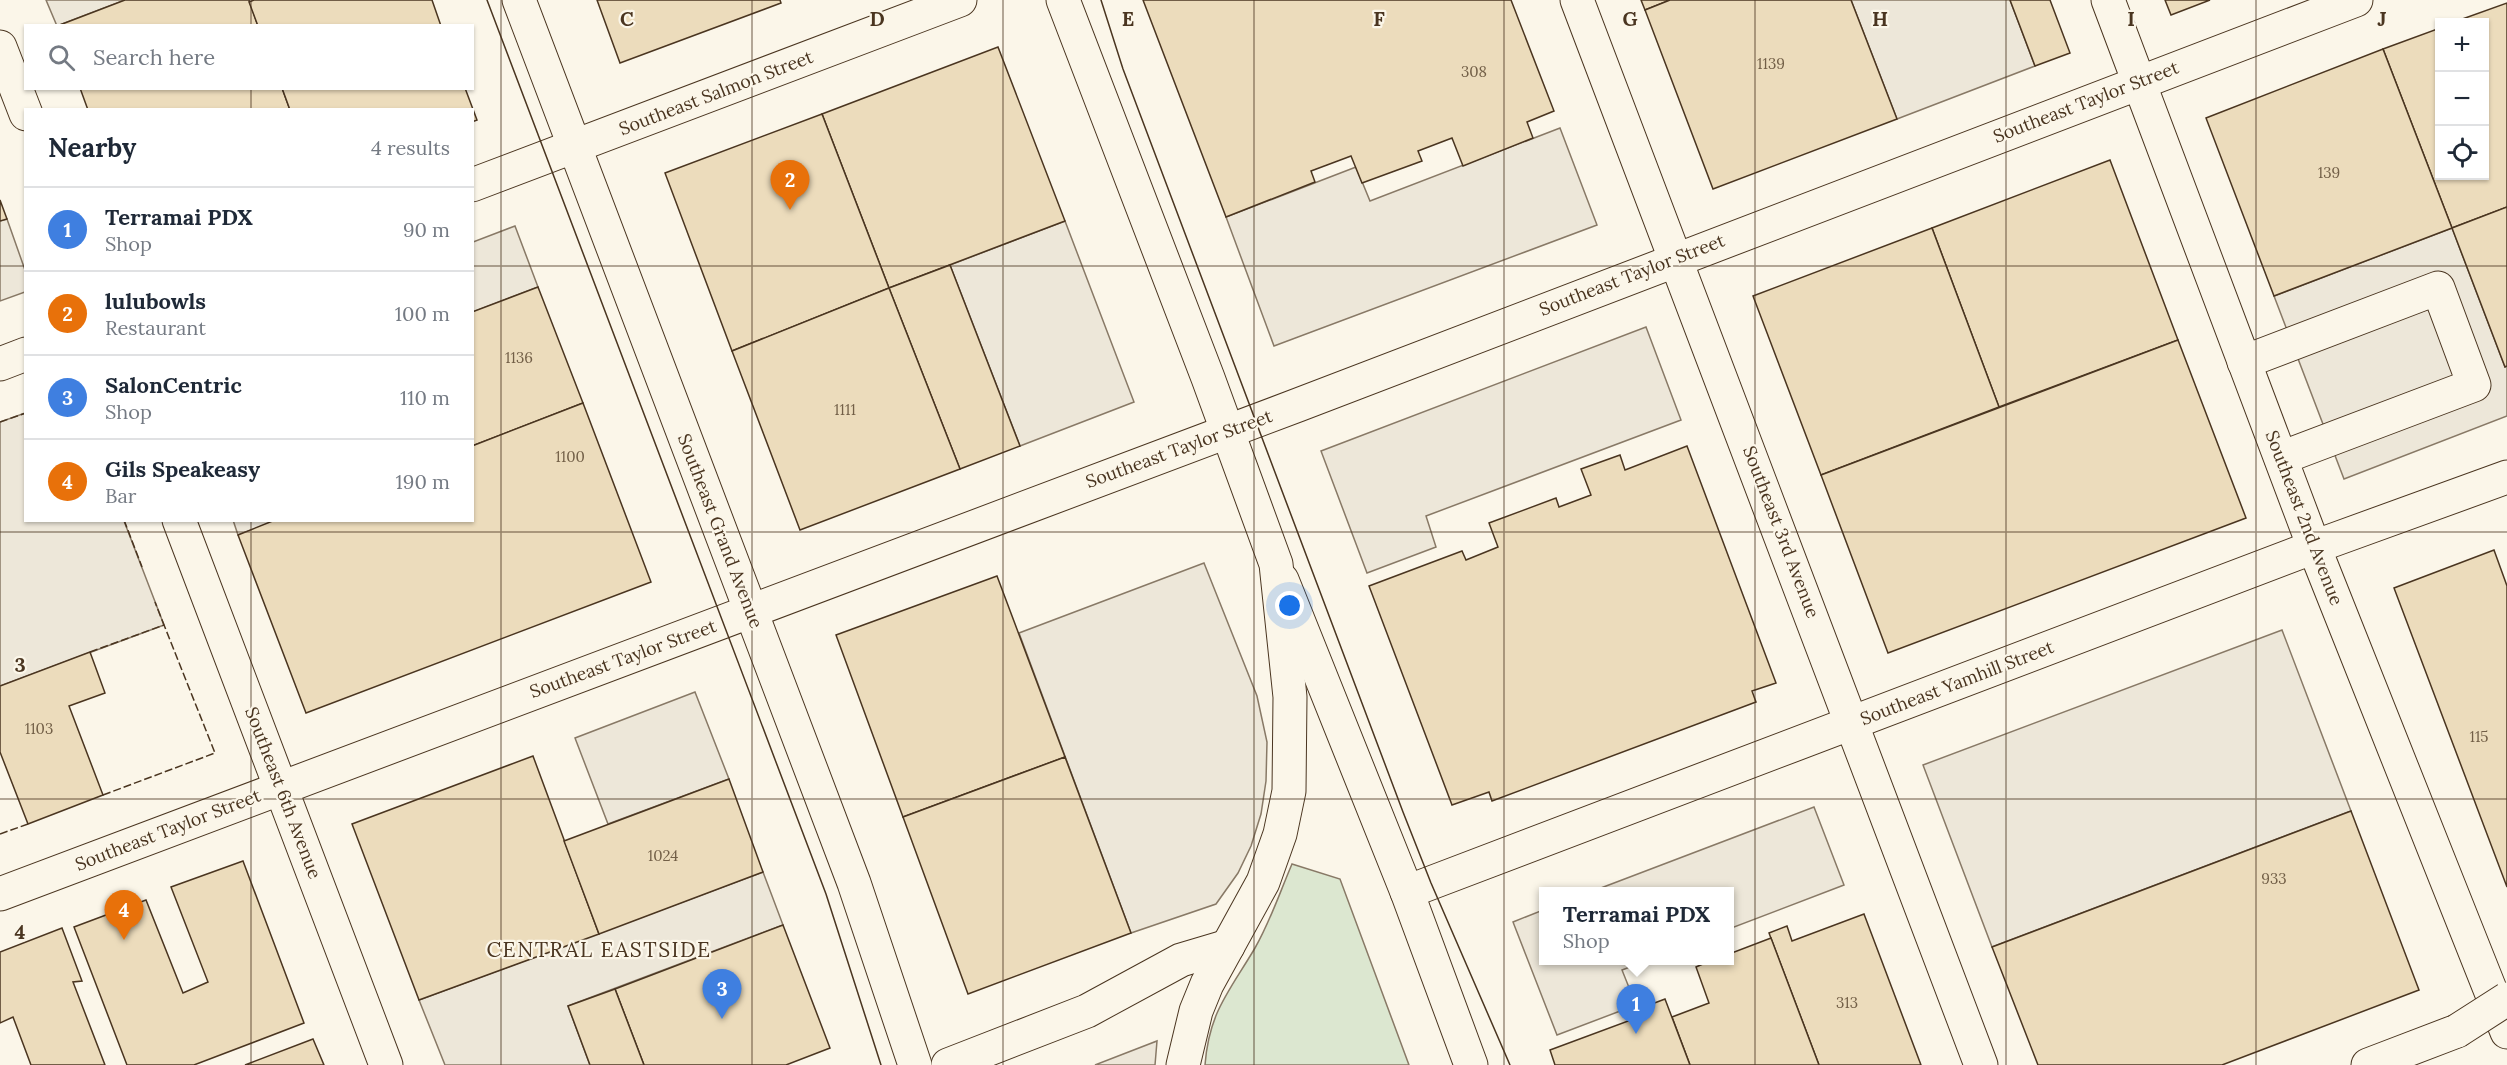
<!DOCTYPE html>
<meta charset="utf-8">
<style>
:root{--surface:#fff;--page:#f2f2f3;--text:#1f2937;--muted:#747a83;--line:#e0e1e3;--accent:#1a73e8}
body{margin:0;font-family:Lora,serif;background:var(--page);color:var(--text)}
.controls{position:absolute;right:18px;top:18px;display:grid;overflow:hidden;border-radius:0px;box-shadow:0 2px 4px #0004}
.controls button{width:54px;height:54px;display:grid;place-items:center;padding:0;border:0;border-bottom:2px solid var(--line);background:var(--surface);color:var(--text);font:30px sans-serif}
.you{position:absolute;left:1290px;top:606px;width:21px;height:21px;margin:-15px;border:4px solid #fff;border-radius:50%;background:#1a73e8;box-shadow:0 0 0 9px #1a73e833}
.badge{display:grid;place-items:center;width:39px;height:39px;border-radius:50%;background:var(--accent);color:#fff;font-size:20px;font-weight:700}
.pin{position:absolute;translate:-50% -50px;filter:drop-shadow(0 2px 3px #0008)}
.pin::after{content:'';position:absolute;top:32px;width:21px;height:18px;background:inherit;clip-path:polygon(0 0,100% 0,50% 100%)}
.popup{position:absolute;left:1539px;top:887px;width:195px;height:78px;box-sizing:border-box;display:grid;place-content:center;border-radius:0px;background:var(--surface);filter:drop-shadow(0 2px 4px #0005);font-size:20px;white-space:nowrap;color:var(--muted)}
.popup b{font-size:22px;color:var(--text)}
.popup::after{content:'';position:absolute;left:50%;top:100%;margin-left:-12px;border:12px solid transparent;border-top-color:var(--surface)}
.list{margin:0;padding:0;list-style:none}
h2{display:flex;justify-content:space-between;align-items:center;height:78px;margin:0;padding:0 24px;font-size:26px}
h2 small{font-size:20px;font-weight:400;color:var(--muted)}
.list li{display:grid;grid-template-columns:39px 1fr auto;gap:18px;align-items:center;box-sizing:border-box;height:84px;padding:0 24px;border-top:2px solid var(--line)}
.list b{display:block;font-size:22px;white-space:nowrap}
.list p{margin:0;font-size:20px;white-space:nowrap;color:var(--muted)}
.list em{font-size:20px;font-style:normal;color:var(--muted)}
.icon{flex:none;width:33px;height:33px;fill:none;stroke:currentColor;stroke-width:2;stroke-linecap:round;stroke-linejoin:round}
.map{position:relative;flex:none;width:2507px;height:1065px;overflow:hidden}
.search{position:absolute;background:var(--surface);box-shadow:0 2px 4px #0004;left:24px;top:24px;width:450px;height:66px;display:flex;align-items:center;gap:15px;box-sizing:border-box;padding:0 21px;border-radius:0px;color:var(--muted);font-size:22px}
.panel{position:absolute;background:var(--surface);box-shadow:0 2px 4px #0004;left:24px;top:108px;width:450px;height:414px;border-radius:0px}
.map>svg:first-child{display:block}
.grass{fill:#dce7d0;stroke:#887966;stroke-width:1.5}
.parking{fill:#ede7d9;stroke:#887966;stroke-width:1.5}
.building{fill:#ecdcbc;stroke:#4a3520;stroke-width:1.5}
.lines{fill:none;stroke-linecap:round;stroke-linejoin:round}
.minor-casing{stroke:#4a3520;stroke-width:35}
.major-casing{stroke:#4a3520;stroke-width:35}
.highway-casing{stroke:#4a3520;stroke-width:35}
.minor{stroke:#fbf6e9;stroke-width:33}
.major{stroke:#fbf6e9;stroke-width:33}
.highway{stroke:#fbf6e9;stroke-width:33}
.tram{stroke:#4a3520;stroke-width:1.5}
.highway-bridge-casing{stroke:#4a3520;stroke-width:35;stroke-linecap:butt}
.highway-bridge{stroke:#fbf6e9;stroke-width:33}
.fence{stroke:#4a3520;stroke-width:1.5;stroke-dasharray:8 3;stroke-linecap:butt}
.grid{fill:none;stroke:#4a3520;stroke-width:1.5;stroke-opacity:0.55}
.labels{text-anchor:middle;stroke-width:4.5;stroke-linejoin:round;paint-order:stroke}
.number-label{font-size:15px;fill:#725f47}
.street-label{font-size:18px;fill:#4a3520;stroke:#fbf6e9}
.quarter-label{font-size:21px;letter-spacing:1.5px;fill:#4a3520;stroke:#fbf6e9}
.grid-label{font-size:20px;text-anchor:middle;font-weight:bold;fill:#4a3520;stroke:#fbf6e9;stroke-width:4.5;stroke-linejoin:round;paint-order:stroke}
</style>
<div class="map">
<svg width="2507" height="1065" viewBox="0 0 2507 1065">
<rect width="100%" height="100%" fill="#fbf6e9"/>
<path class="grass" d="M1292,864L1340,879L1409,1065H1205C1209,1012 1229,992 1255,948C1270,922 1280,892 1292,864Z"/>
<g class="parking">
<path d="M46,0H125L57,26Z"/>
<path d="M1851,0H2010L2035,66L1897,119Z"/>
<path d="M1560,128L1597,225L1274,346L1226,217L1356,167L1370,201Z"/>
<path d="M7,219L25,270V292L0,301V221Z"/>
<path d="M1065,221L1134,402L1020,446L950,265Z"/>
<path d="M515,226L538,287L473,312V242Z"/>
<path d="M2452,228L2505,367L2507,366V416L2344,479L2274,296Z"/>
<path d="M1646,327L1681,420L1426,516L1436,547L1367,573L1321,451Z"/>
<path d="M25,413L26,520L124,521L164,625L0,686V422Z"/>
<path d="M233,520L275,521L238,535Z"/>
<path d="M1204,563L1257,696L1267,742L1266,781L1261,814L1251,846L1238,873L1216,904L1131,933L1019,633Z"/>
<path d="M2282,630L2351,811L1992,947L1923,765Z"/>
<path d="M695,692L729,779L608,824L575,738Z"/>
<path d="M1814,807L1844,885L1729,929V892L1593,891Z"/>
<path d="M763,872L783,925L568,1006L590,1065H445L419,1000Z"/>
<path d="M1543,910V960L1646,961L1622,970L1636,1005L1557,1035L1513,922Z"/>
<path d="M1157,1041L1155,1065H1095Z"/>
</g>
<g class="building">
<path d="M125,0H249L258,26H57Z"/>
<path d="M254,0H432L441,26H258L249,2Z"/>
<path d="M597,0H780L781,3L620,63Z"/>
<path d="M1143,0H1511L1554,111L1527,122L1533,138L1463,166L1452,138L1418,151L1422,161L1362,183L1351,156L1311,171L1315,182L1226,217Z"/>
<path d="M1641,0H1670L1645,10Z"/>
<path d="M1670,0H1851L1897,119L1713,189L1645,10Z"/>
<path d="M2010,0H2050L2070,53L2035,66Z"/>
<path d="M2165,0H2210L2171,15Z"/>
<path d="M2507,3V207L2452,228L2383,49L2440,28V176H2484V22H2454Z"/>
<path d="M998,47L1065,221L889,288L822,114Z"/>
<path d="M2383,49L2452,228L2274,296L2206,118Z"/>
<path d="M80,88H282L290,110H88Z"/>
<path d="M282,88H465L477,120L472,122V110H290Z"/>
<path d="M822,114L889,288L732,351L665,173Z"/>
<path d="M2110,160L2178,340L1999,407L1932,228Z"/>
<path d="M0,200L7,219L0,221Z"/>
<path d="M2507,207V366L2505,367L2452,228Z"/>
<path d="M1932,228L1999,407L1821,475L1753,296Z"/>
<path d="M950,265L1020,446L960,469L889,288Z"/>
<path d="M538,287L583,403L472,446V312Z"/>
<path d="M889,288L960,469L800,530L732,351Z"/>
<path d="M2178,340L2246,518L1888,653L1821,475Z"/>
<path d="M583,403L651,582L306,713L238,535L275,520H472V446Z"/>
<path d="M1687,446L1776,683L1752,691L1756,702L1492,801L1489,792L1452,805L1369,586L1462,551L1466,560L1498,547L1489,523L1556,498L1559,507L1591,495L1581,469L1620,455L1625,470Z"/>
<path d="M2494,550L2507,586V887L2394,588Z"/>
<path d="M997,576L1065,757L903,817L836,635Z"/>
<path d="M90,652L105,693L69,706L103,795L28,824L0,752V686Z"/>
<path d="M533,756L599,934L419,1000L352,824Z"/>
<path d="M1065,757L1131,933L968,994L903,817Z"/>
<path d="M729,779L763,872L599,934L564,841Z"/>
<path d="M2351,811L2419,990L2222,1065H2038L1992,947Z"/>
<path d="M243,861L304,1023L194,1065H127L74,927L146,900L183,993L208,982L171,887Z"/>
<path d="M1864,914L1921,1065H1819L1769,933L1787,926L1792,941Z"/>
<path d="M783,925L830,1048L786,1065H644L615,989Z"/>
<path d="M62,928L82,981L73,982L105,1065H31L13,1017L0,1023V952Z"/>
<path d="M1771,938L1819,1065H1690L1672,1017L1709,1003L1696,967L1712,960H1729V954Z"/>
<path d="M615,989L644,1065H590L568,1006Z"/>
<path d="M1665,999L1690,1065H1555L1550,1050L1647,1014L1644,1007Z"/>
<path d="M313,1039L324,1065H245Z"/>
</g>
<g class="lines">
<g class="minor-casing">
<g id="minor">
<path d="M1577,0L1981,1065"/>
<path d="M2108,0L2314,547L2507,1032"/>
<path d="M0,47L26,114"/>
<path d="M472,185L960,0"/>
<path d="M2244,362L2438,288L2474,385L2281,458"/>
<path d="M0,364L26,354"/>
<path d="M179,520L386,1065"/>
<path d="M1407,892L2314,547L2507,477"/>
<path d="M0,894L1298,405L2356,0"/>
<path d="M948,1065L1087,1011L1181,960L1228,946"/>
</g>
</g>
<g class="major-casing">
<path id="major" d="M1282,580L1407,892L1471,1065"/>
</g>
<g class="highway-casing">
<g id="highway">
<path d="M519,0L854,883L915,1065"/>
<path d="M1063,0L1208,378L1276,564L1290,697L1289,791L1280,834L1263,882L1207,984L1196,1011L1183,1065"/>
<path d="M2368,1065L2457,1031"/>
</g>
</g>
<use href="#minor" class="minor"/>
<use href="#major" class="major"/>
<use href="#highway" class="highway"/>
<g class="tram">
<path d="M487,0L826,894L881,1065"/>
<path d="M1101,0L1123,69L1403,812L1431,883L1510,1065"/>
</g>
<g class="highway-bridge-casing">
<path id="highway-bridge" d="M2457,1031L2507,999"/>
</g>
<use href="#highway-bridge" class="highway-bridge"/>
<g class="fence">
<path d="M0,422L26,413"/>
<path d="M124,520L142,567"/>
<path d="M90,652L164,625L155,602"/>
<path d="M103,795L215,753L164,625"/>
<path d="M0,834L28,824"/>
</g>
</g>
<path class="grid" d="M251,0V26M501,0V1065M752,0V1065M1003,0V1065M1254,0V1065M1504,0V1065M1755,0V1065M2006,0V1065M2256,0V1065M251,88V110M0,266H26M472,266H2507M251,520V1065M0,532H2507M0,799H2507"/>
<g class="labels">
<g class="number-label">
<text x="1771" y="69">1139</text>
<text x="1474" y="77">308</text>
<text x="2329" y="178">139</text>
<text x="519" y="363">1136</text>
<text x="845" y="415">1111</text>
<text x="570" y="462">1100</text>
<text x="39" y="734">1103</text>
<text x="2479" y="742">115</text>
<text x="663" y="861">1024</text>
<text x="2274" y="884">933</text>
<text x="1847" y="1008">313</text>
</g>
<g class="street-label">
<text transform="translate(716 93) rotate(-21)" y="6">Southeast Salmon Street</text>
<text transform="translate(2086 102) rotate(-21)" y="6">Southeast Taylor Street</text>
<text transform="translate(1632 275) rotate(-21)" y="6">Southeast Taylor Street</text>
<text transform="translate(1179 449) rotate(-20)" y="6">Southeast Taylor Street</text>
<text transform="translate(2304 518) rotate(69)" y="6">Southeast 2nd Avenue</text>
<text transform="translate(720 531) rotate(69)" y="6">Southeast Grand Avenue</text>
<text transform="translate(1781 532) rotate(69)" y="6">Southeast 3rd Avenue</text>
<text transform="translate(623 659) rotate(-20)" y="6">Southeast Taylor Street</text>
<text transform="translate(1957 683) rotate(-21)" y="6">Southeast Yamhill Street</text>
<text transform="translate(283 793) rotate(69)" y="6">Southeast 6th Avenue</text>
<text transform="translate(168 830) rotate(-21)" y="6">Southeast Taylor Street</text>
</g>
<g class="quarter-label">
<text x="599" y="957">CENTRAL EASTSIDE</text>
</g>
</g>
<g class="grid-label">
<text x="627" y="26">C</text>
<text x="877" y="26">D</text>
<text x="1128" y="26">E</text>
<text x="1379" y="26">F</text>
<text x="1630" y="26">G</text>
<text x="1880" y="26">H</text>
<text x="2131" y="26">I</text>
<text x="2382" y="26">J</text>
<text x="20" y="672">3</text>
<text x="20" y="939">4</text>
</g>
</svg>
<div class="controls">
<button>+</button>
<button>−</button>
<button><svg class="icon" aria-label="locate" viewBox="0 0 24 24"><circle cx="12" cy="12" r="6"/><path d="M12 2v4M12 18v4M2 12h4M18 12h4"/></svg></button>
</div>
<div class="you"></div>
<div class="pin badge" style="left:1636px;top:1034px;background:#3f7fe0">1</div>
<div class="popup"><b>Terramai PDX</b>Shop</div>
<div class="pin badge" style="left:790px;top:210px;background:#e8710a">2</div>
<div class="pin badge" style="left:722px;top:1019px;background:#3f7fe0">3</div>
<div class="pin badge" style="left:124px;top:940px;background:#e8710a">4</div>
<div class="search"><svg class="icon" aria-label="search" viewBox="0 0 24 24"><circle cx="10" cy="10" r="6"/><path d="M15 15l6 6"/></svg>Search here</div>
<section class="panel">
<h2>Nearby<small>4 results</small></h2>
<ul class="list">
<li><span class="badge" style="background:#3f7fe0">1</span><div><b>Terramai PDX</b><p>Shop</p></div><em>90 m</em></li>
<li><span class="badge" style="background:#e8710a">2</span><div><b>lulubowls</b><p>Restaurant</p></div><em>100 m</em></li>
<li><span class="badge" style="background:#3f7fe0">3</span><div><b>SalonCentric</b><p>Shop</p></div><em>110 m</em></li>
<li><span class="badge" style="background:#e8710a">4</span><div><b>Gils Speakeasy</b><p>Bar</p></div><em>190 m</em></li>
</ul>
</section>
</div>
